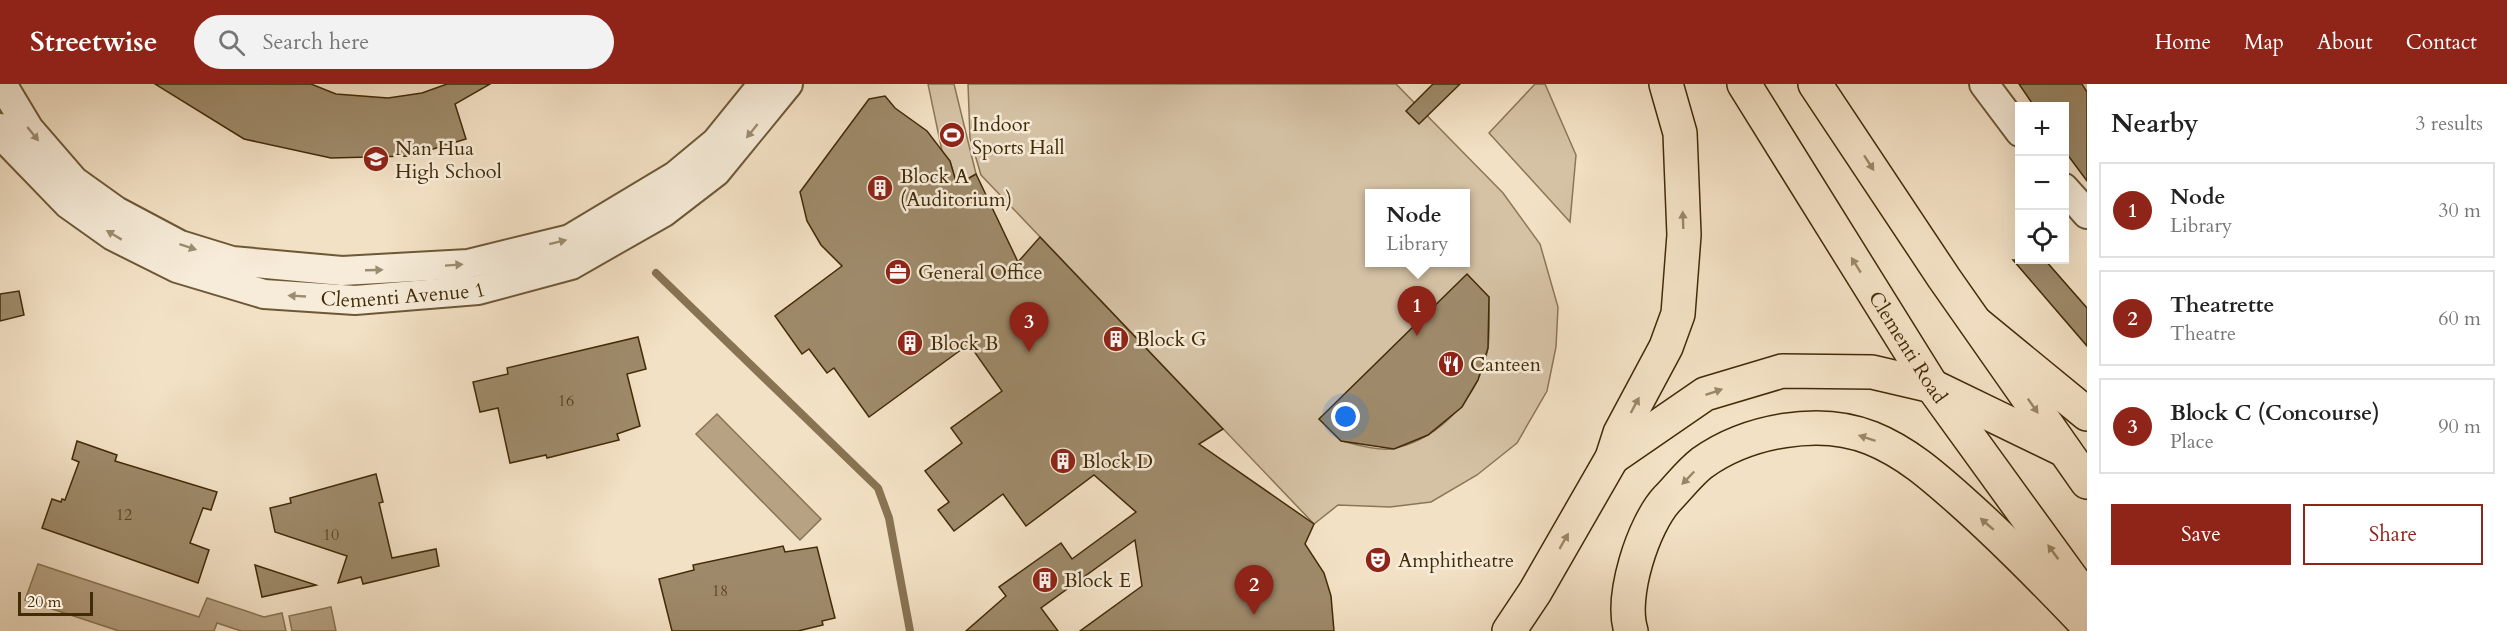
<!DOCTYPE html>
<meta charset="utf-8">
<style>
:root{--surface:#fff;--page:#f2f2f2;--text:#222;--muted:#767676;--line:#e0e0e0;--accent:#8f2418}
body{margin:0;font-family:Cardo,serif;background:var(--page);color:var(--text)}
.controls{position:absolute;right:18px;top:18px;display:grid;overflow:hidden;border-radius:0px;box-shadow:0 6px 24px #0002}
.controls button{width:54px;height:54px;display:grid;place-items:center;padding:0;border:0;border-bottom:2px solid var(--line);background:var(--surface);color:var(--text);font:30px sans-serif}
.scale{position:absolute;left:18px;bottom:15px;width:75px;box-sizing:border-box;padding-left:6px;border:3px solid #422b07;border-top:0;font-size:16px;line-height:21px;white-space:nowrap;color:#422b07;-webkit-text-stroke:4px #f7ecd9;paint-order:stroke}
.you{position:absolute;left:1346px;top:333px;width:21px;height:21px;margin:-15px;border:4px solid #fff;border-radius:50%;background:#1a73e8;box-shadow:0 0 0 9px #1a73e833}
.badge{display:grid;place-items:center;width:39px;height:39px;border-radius:50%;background:var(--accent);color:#fff;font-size:20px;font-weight:700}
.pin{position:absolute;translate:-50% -50px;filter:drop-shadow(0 2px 3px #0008)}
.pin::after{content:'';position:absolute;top:32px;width:21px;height:18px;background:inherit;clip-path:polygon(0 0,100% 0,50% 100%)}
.popup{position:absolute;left:1365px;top:105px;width:105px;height:78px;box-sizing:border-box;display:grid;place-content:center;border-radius:0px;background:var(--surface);filter:drop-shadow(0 2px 4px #0005);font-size:20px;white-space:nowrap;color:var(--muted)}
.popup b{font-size:22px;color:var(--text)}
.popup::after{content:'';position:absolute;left:50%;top:100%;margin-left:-12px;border:12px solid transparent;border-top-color:var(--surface)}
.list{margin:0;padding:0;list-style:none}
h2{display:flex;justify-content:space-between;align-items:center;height:78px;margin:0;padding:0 24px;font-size:26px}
h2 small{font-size:20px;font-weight:400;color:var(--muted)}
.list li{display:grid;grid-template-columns:39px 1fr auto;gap:18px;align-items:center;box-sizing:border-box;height:96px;margin:0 12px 12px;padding:0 12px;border:2px solid var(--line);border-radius:0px}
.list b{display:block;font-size:22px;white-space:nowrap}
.list p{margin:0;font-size:20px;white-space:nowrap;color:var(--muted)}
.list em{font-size:20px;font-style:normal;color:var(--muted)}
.actions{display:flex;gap:12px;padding:18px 24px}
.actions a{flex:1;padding:14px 0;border:2px solid var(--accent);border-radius:0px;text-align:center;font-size:21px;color:var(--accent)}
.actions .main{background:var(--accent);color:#fff}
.icon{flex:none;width:33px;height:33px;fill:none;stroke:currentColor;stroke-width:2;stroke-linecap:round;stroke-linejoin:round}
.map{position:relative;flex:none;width:2087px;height:547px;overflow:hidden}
header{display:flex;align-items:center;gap:36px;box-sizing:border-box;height:84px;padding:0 30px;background:var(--accent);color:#fff}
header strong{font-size:28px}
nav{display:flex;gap:33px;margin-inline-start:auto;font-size:21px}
.search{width:420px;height:54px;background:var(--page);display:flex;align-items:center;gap:15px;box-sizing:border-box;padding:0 21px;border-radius:33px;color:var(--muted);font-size:22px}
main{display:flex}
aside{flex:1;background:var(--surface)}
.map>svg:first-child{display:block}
.green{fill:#d5c2a5;stroke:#8c7656;stroke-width:1.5;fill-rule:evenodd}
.water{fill:#b7a384;stroke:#887352;stroke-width:1.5}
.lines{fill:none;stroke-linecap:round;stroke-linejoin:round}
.stream{stroke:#887352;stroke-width:8}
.building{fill:#9e8a6a;stroke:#422b07;stroke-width:1.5}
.minor-casing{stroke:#6e5836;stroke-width:32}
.primary-casing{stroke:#422b07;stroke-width:36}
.motorway-casing{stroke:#422b07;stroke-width:36}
.minor{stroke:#f7ecd9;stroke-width:28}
.primary{stroke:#f3e1c5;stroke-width:33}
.motorway{stroke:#f3e1c5;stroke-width:33}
.oneway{fill:#9c8c70}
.oneway2{fill:#9a8666}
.labels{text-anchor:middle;stroke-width:5;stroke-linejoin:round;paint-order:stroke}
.number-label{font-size:16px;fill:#594320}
.poi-label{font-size:20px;fill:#422b07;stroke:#f7ecd9;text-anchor:start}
.street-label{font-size:20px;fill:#422b07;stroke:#f7ecd9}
</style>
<header>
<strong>Streetwise</strong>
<div class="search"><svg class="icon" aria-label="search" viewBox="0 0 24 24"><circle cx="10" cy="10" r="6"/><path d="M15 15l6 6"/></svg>Search here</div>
<nav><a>Home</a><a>Map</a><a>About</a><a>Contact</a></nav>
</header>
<main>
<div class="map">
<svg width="2087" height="547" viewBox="0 0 2087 547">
<rect width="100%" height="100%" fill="#f3e1c5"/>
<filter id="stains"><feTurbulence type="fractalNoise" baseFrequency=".00333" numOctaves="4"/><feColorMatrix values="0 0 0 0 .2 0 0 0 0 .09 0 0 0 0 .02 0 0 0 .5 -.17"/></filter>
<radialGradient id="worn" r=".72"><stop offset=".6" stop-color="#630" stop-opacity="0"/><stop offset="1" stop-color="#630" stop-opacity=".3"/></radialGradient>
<g class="green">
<path d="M928,0H954L976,90L957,101L950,77L942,67Z"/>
<path d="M968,0H1396L1503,109L1540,160L1558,223L1556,263L1547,307L1517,359L1477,391L1431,418L1390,423L1338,421L1314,440L981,91L970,54ZM1369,110H1465V178H1369ZM1481,205L1489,213C1489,230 1490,248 1488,264C1480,310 1442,353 1396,364C1381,368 1357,361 1342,357Z"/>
<path d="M1535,0H1545L1576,71L1570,138L1489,49Z"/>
</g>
<g class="water">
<path d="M717,330L821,435L800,456L696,350Z"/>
<path d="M38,480L199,533L207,514L264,533L282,529L286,547H241L217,539L214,547H119L25,516Z"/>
<path d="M331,523L336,547H292L289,532Z"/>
</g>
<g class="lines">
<path class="stream" d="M656,189L878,404L889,434L910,547"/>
</g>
<g class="building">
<path d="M155,0H311L336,10L388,14L422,9L447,0H490L455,20L466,55L410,72L331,74L244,55Z"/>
<path d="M1433,0H1460L1419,40L1406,27Z"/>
<path d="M2019,0H2082L2087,8V97L2064,66V22H2034Z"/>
<path d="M885,12L895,24L927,47L950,77L957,101L976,90L1018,178L1040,153L1223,345L1199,360L1314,440L1305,460L1324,489L1331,512L1334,547H1080L1142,502L1135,456L1041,524L1058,547H966L1006,512L999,503L1061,459L1072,475L1136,428L1094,391L1026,442L1003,410L954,447L938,426L949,418L925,387L962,359L951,344L1002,307L969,260L869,333L834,284L827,289L809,265L802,270L775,232L842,182L821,161L807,137L800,108L869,15Z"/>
<path d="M2013,176H2045L2087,224V262Z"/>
<path d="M1467,190L1489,213L1488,264L1478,296L1462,323L1428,351L1394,365L1341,357L1319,335Z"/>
<path d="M19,207L24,231L0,237V210Z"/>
<path d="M638,253L646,285L627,290L640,342L617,350L619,356L547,374L546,371L510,379L498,324L480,328L473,298L508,290L507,284Z"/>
<path d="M77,357L117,371L115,377L217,408L211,426L203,424L190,459L209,466L198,499L42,444L52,415L61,418L62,415L65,416L79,378L72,375Z"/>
<path d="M376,390L383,418L379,419L392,474L436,465L439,482L363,500L361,493L338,499L347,472L275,448L270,424L291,419L290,414Z"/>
<path d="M783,462L785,468L817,463L835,534L822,537L823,541L798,547H672L659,495L694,486L693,481Z"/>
<path d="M255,481L316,501L262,513Z"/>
</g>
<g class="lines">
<g class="minor-casing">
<g id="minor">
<path d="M2,0L29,45L74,97L116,127L180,161L232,177L342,187L468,180L570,155L675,92L716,58L763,0"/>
<path d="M1984,0L2020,48"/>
<path id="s1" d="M0,44L10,60L68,120L113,152L177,184L264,210L355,216L478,206L571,181L664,128L716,88L788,0"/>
<path d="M2064,104L2087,130"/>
</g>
</g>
<g class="primary-casing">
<g id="primary">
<path id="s2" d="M1744,0L1932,302L2087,516"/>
<path d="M1815,0L1944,194L2087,398"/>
</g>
</g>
<g class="motorway-casing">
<g id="motorway">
<path d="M1976,239L2087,330"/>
<path d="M1612,374L1705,310L1782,287L1872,288L1932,302L2064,366"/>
<path d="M1509,547L1535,508L1612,374L1620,349L1666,263L1678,230L1684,151L1680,49L1666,0"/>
<path d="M1631,547C1620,513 1643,441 1667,415C1678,404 1689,389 1702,379C1747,347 1819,333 1871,354C1906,368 1933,392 1960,416C2005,456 2046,498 2087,541"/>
</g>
</g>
<use href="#minor" class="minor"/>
<use href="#primary" class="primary"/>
<use href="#motorway" class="motorway"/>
</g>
<defs><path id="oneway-solid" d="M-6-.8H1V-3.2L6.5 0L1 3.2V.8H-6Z" transform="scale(1.5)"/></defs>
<g class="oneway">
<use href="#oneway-solid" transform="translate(752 47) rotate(129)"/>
<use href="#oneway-solid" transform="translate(33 50) rotate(51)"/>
<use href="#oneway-solid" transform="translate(114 151) rotate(-149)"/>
<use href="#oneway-solid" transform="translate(558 158) rotate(-14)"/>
<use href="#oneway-solid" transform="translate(188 163) rotate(18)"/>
<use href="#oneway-solid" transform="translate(454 181) rotate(-4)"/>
<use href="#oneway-solid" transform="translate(374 186) rotate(-2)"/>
<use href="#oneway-solid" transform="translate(297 212) rotate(-177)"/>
</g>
<g class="oneway2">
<use href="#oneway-solid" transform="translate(1869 79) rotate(57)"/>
<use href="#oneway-solid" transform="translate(1683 136) rotate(-92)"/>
<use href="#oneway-solid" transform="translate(1856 181) rotate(-122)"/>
<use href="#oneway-solid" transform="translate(1714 308) rotate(-19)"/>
<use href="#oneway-solid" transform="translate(1635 321) rotate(-62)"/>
<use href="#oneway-solid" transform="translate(2033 322) rotate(55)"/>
<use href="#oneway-solid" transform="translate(1867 354) rotate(-162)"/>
<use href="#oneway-solid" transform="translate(1688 394) rotate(134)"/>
<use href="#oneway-solid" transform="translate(1987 440) rotate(-139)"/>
<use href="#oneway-solid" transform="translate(1564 457) rotate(-60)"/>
<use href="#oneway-solid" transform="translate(2053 468) rotate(-126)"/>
</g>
<defs>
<g id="stadium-disc" transform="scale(1.35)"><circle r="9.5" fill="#8f2418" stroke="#f7ecd9"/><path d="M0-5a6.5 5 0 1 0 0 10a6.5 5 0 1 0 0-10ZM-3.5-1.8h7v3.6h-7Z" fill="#fff"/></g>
<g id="school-disc" transform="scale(1.35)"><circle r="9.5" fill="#8f2418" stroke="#f7ecd9"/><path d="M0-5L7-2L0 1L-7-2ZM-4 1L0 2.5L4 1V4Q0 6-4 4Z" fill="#fff"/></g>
<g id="building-disc" transform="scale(1.35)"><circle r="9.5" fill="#8f2418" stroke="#f7ecd9"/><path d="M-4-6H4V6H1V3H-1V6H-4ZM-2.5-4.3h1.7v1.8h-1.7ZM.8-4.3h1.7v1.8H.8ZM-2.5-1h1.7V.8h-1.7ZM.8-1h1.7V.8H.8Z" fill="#fff"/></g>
<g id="office-disc" transform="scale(1.35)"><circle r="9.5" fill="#8f2418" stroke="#f7ecd9"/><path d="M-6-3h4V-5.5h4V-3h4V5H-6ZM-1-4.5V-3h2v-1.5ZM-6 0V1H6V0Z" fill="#fff"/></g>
<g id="restaurant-disc" transform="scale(1.35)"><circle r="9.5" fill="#8f2418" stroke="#f7ecd9"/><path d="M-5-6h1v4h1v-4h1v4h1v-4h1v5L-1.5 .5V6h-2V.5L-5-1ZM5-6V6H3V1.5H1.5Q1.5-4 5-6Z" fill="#fff"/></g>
<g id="theatre-disc" transform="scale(1.35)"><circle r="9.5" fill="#8f2418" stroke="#f7ecd9"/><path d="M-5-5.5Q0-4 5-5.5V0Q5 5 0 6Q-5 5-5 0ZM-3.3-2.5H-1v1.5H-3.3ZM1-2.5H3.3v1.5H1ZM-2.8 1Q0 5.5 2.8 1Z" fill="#fff"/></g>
</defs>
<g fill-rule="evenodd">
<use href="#stadium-disc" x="952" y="51"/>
<use href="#school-disc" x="376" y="75"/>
<use href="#building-disc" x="880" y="104"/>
<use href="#office-disc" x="898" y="188"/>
<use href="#building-disc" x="1116" y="255"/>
<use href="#building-disc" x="910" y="259"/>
<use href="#restaurant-disc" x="1451" y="280"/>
<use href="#building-disc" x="1063" y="377"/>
<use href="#theatre-disc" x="1378" y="476"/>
<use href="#building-disc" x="1045" y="496"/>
</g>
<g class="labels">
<g class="number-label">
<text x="566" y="322">16</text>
<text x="124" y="436">12</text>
<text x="331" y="456">10</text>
<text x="720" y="512">18</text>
</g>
<g class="poi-label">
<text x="972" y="47">Indoor<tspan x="972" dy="23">Sports Hall</tspan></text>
<text x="395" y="71">Nan Hua<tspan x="395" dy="23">High School</tspan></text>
<text x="900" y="99">Block A<tspan x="900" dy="23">(Auditorium)</tspan></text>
<text x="918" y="195">General Office</text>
<text x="1136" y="262">Block G</text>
<text x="930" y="266">Block B</text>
<text x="1470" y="287">Canteen</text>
<text x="1082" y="384">Block D</text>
<text x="1398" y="483">Amphitheatre</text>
<text x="1064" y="503">Block E</text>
</g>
<g class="street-label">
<text dy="7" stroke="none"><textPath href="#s1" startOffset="459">Clementi Avenue 1</textPath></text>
<text dy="7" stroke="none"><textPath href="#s2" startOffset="310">Clementi Road</textPath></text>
</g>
</g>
<rect width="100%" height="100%" filter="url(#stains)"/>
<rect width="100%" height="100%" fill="url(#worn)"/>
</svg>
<div class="controls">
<button>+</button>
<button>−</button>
<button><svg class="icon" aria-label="locate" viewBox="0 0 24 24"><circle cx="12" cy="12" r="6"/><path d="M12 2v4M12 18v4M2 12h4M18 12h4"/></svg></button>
</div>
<div class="scale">20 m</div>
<div class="you"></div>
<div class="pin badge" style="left:1417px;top:252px">1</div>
<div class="popup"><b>Node</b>Library</div>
<div class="pin badge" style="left:1254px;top:531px">2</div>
<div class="pin badge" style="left:1029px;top:268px">3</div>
</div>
<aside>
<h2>Nearby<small>3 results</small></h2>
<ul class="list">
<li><span class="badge">1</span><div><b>Node</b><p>Library</p></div><em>30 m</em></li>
<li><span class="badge">2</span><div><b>Theatrette</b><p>Theatre</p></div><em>60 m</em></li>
<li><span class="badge">3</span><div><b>Block C (Concourse)</b><p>Place</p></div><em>90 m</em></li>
</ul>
<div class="actions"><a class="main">Save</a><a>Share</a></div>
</aside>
</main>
